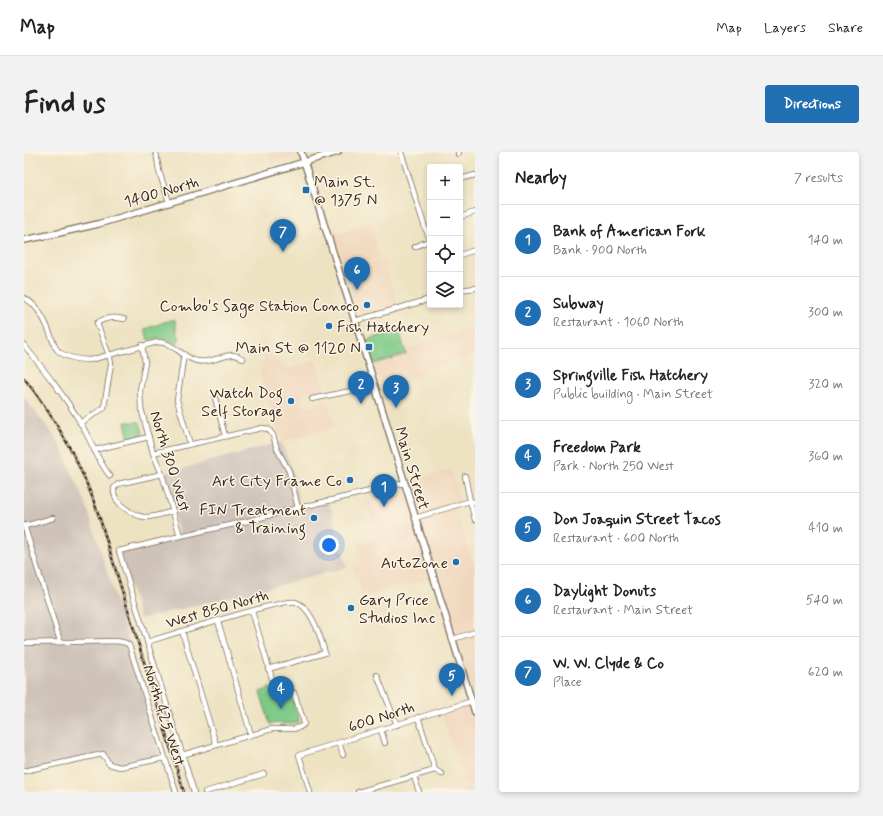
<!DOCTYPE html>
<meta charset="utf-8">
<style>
:root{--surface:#fff;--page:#f2f2f2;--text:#222;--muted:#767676;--line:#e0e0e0;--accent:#1f6fb2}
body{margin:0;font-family:Mynerve,sans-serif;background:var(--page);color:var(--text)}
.controls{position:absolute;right:12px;top:12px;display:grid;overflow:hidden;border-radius:4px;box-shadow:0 2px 6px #0003}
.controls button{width:36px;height:36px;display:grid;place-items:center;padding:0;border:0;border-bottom:1px solid var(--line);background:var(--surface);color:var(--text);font:20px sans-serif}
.you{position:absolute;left:305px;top:393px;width:14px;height:14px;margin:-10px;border:3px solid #fff;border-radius:50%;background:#1a73e8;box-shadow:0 0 0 6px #1a73e833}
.badge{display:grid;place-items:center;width:26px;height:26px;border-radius:50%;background:var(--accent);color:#fff;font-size:13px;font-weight:700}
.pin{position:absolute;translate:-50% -33px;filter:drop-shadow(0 1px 2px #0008)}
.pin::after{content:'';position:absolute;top:21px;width:14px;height:12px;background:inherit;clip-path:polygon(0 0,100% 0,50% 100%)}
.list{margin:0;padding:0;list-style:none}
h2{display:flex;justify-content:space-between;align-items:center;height:52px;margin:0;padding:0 16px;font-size:17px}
h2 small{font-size:13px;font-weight:400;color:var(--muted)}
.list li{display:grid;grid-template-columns:26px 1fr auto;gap:12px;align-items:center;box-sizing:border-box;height:72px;padding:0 16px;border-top:1px solid var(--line)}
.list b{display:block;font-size:15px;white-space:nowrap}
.list p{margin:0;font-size:13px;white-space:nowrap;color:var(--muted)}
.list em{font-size:13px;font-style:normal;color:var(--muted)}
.icon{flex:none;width:22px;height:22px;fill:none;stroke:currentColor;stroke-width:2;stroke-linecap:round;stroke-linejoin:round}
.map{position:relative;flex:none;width:451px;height:640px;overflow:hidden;border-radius:4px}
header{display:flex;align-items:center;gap:24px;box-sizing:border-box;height:56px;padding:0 20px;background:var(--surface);border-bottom:1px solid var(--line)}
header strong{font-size:19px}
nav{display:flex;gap:22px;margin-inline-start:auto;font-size:14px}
.intro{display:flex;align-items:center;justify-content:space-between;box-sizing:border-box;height:96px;padding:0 24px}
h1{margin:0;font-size:28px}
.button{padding:10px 18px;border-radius:4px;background:var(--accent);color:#fff;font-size:14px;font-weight:700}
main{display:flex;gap:24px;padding:0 24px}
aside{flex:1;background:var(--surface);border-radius:4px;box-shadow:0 2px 6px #0003}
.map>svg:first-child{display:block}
.built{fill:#f0d6bc}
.industrial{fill:#cec2b9}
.green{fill:#7ec987;stroke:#5c7a52}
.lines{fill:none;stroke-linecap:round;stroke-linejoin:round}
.minor-casing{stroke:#796b58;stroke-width:6}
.major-casing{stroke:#796b58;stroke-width:8}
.minor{stroke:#fff;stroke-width:4.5}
.major{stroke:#fff;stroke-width:5.5}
.rail-casing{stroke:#3b2a1e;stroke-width:2.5}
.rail{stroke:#fcf5e5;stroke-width:1;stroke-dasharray:3;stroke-linecap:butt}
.poi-dot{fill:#1f6fb2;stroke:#fcf5e5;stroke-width:1.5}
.labels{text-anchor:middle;stroke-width:3;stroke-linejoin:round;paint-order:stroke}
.poi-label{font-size:16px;fill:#3b2a1e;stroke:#fcf5e5;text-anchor:end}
.street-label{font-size:16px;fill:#3b2a1e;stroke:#fcf5e5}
</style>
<header>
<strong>Map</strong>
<nav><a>Map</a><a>Layers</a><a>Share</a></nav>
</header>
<div class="intro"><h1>Find us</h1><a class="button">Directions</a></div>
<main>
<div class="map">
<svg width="451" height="640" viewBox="0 0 451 640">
<rect width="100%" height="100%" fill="#fcf5e5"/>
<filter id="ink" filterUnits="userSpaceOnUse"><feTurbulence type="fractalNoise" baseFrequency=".025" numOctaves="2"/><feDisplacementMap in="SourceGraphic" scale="8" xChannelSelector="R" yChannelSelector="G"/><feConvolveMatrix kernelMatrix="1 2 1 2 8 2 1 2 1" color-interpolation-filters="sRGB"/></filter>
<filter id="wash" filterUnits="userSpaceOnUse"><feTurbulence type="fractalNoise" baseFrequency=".012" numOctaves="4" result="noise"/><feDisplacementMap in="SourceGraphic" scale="16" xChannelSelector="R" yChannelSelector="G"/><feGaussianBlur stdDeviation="0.9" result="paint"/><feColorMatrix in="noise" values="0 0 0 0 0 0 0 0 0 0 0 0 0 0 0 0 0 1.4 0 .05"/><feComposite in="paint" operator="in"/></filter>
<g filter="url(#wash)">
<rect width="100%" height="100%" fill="#ede3c3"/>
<g class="built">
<path d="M243,0H268L270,5L246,12Z"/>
<path d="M347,71L352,84L349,85L356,106L321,119L309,82Z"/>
<path d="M359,107L375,154L338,163L334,159L322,120Z"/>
<path d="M450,176L451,203L397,219L398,224L358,237L350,212L382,202L381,197Z"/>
<path d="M243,197L263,218L291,208L301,239L294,240L288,238H284L279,242L278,249L282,254L289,255L297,248L303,247L312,276L257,290L236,222Z"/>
<path d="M427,317L437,352L430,354L451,416V640H432L443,636L416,559L448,549L409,426L339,445L329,415L339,411L334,392L353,386L340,345Z"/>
</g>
<g class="industrial">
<path d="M0,245L34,289L61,349L127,561L134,601L131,605L112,612L96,615L85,612L79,602L0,622Z"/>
<path d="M257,290L268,316L276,353L305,349L323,415L280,427L116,467L95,399L156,384L138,322Z"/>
</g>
<g class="green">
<path d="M146,168H151L153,182L156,185L153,193C143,186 136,185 124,188L121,177Z"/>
<path d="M375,178L382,202L350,212L342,188Z"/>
<path d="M101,270H116L119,282L105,287Z"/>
<path d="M246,536L249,541L255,545L265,543L268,545L275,568V570C265,574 256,570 246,572L236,540Z"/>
</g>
</g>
<g filter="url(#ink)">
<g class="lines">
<g class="minor-casing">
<g id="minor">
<path d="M132,0L135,19L145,50"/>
<path d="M377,0L401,76L406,86"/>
<path d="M434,2L435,0"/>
<path d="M436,27L451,23"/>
<path d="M436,65L451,60"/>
<path d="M391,95L406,88"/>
<path d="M436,103L451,98"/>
<path d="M436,138L451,136"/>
<path d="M0,146C17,154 25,178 31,195C37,205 54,208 66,208L134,190C149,190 159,206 173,209C187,212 200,202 210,203C213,203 217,206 219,207"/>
<path d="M331,169L406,147"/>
<path d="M0,193C20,218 40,243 56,270C67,288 73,308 86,324"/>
<path d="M118,193L121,211L116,238L117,256L129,301L138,322L156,384"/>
<path d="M160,202L153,248L166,292"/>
<path d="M191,246L201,284"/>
<path d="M288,247L350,234"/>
<path d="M56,271L80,256L87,212L86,206L73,171C82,165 90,165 100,167"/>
<path d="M70,298L125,285"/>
<path d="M129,301L238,276L244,277L249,283L253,297L265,319L274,356"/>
<path d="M138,322L94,332L90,336C89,343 92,348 97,353C117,370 125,366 149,359"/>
<path d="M441,324L446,349L451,368"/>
<path d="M391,366L446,349L451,350"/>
<path d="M0,373L36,489"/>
<path d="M1,374L29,366"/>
<path d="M194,469L227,583"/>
<path d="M158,479L192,593"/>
<path d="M429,487L451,480"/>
<path d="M123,490C142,484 262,446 272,450C288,456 297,486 301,501L244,517"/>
<path d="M0,491L93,489L102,491L105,493L152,640"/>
<path d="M353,523L373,573"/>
<path d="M394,565L411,618L418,622"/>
<path d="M357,578L361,591"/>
<path d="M315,591L319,603"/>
<path d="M158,603L248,577H269L276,575L280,572L279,567L270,541L266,538L254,540L251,537L228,459"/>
<path d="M0,619L79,602L85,612L96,615L141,606"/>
<path d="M390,624L395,640"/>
<path d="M170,640L95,399L156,384L224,369L274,356L380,331"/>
<path d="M181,640L240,622"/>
<path d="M286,640L275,603L448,549"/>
<path d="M334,640L411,618"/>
</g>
</g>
<g class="major-casing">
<g id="major">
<path d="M277,0L331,169L451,560"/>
<path d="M0,88L35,81L74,72L314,0"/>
</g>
</g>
<use href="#minor" class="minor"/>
<use href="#major" class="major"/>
<g class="rail-casing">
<path id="rail" d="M0,226C34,269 59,315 76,367L160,640"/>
</g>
<use href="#rail" class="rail"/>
</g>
</g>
<g class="poi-dot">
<rect x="278" y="34" width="8" height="8" rx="2"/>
<circle cx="343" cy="153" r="4"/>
<circle cx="305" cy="174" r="4"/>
<rect x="341" y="191" width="8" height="8" rx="2"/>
<circle cx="267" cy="249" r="4"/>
<circle cx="326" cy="328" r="4"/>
<circle cx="290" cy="366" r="4"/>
<circle cx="432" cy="410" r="4"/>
<circle cx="327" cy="456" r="4"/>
</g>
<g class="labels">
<g class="poi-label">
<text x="290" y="35" text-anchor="start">Main St.<tspan x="290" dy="18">@ 1375 N</tspan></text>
<text x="335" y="159">Combo's Sage Station Conoco</text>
<text x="313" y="180" text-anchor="start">Fish Hatchery</text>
<text x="337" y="201">Main St @ 1120 N</text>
<text x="259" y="246">Watch Dog<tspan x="259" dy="18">Self Storage</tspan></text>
<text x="318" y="334">Art City Frame Co</text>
<text x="282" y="363">FIN Treatment<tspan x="282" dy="18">&amp; Training</tspan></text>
<text x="424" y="416">AutoZone</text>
<text x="335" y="453" text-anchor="start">Gary Price<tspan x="335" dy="18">Studios Inc</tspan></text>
</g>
<g class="street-label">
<text transform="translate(137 39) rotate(-16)" y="6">1400 North</text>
<text transform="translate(147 309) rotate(73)" y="6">North 300 West</text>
<text transform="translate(389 316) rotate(73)" y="6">Main Street</text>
<text transform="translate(193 456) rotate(-16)" y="6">West 850 North</text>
<text transform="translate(141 563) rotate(72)" y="6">North 425 West</text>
<text transform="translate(357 564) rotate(-18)" y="6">600 North</text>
</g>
</g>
</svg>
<div class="controls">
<button>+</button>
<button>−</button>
<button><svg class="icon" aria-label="locate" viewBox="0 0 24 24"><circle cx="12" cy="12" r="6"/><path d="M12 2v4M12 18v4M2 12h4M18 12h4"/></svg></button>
<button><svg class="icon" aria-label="layers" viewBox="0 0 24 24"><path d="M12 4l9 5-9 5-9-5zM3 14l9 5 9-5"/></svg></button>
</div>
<div class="you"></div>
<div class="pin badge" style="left:360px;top:355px">1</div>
<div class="pin badge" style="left:337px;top:252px">2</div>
<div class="pin badge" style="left:372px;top:256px">3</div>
<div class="pin badge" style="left:257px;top:557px">4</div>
<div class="pin badge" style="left:428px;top:544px">5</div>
<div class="pin badge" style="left:333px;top:138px">6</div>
<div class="pin badge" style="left:259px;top:100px">7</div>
</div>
<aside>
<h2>Nearby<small>7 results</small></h2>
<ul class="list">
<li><span class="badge">1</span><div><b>Bank of American Fork</b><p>Bank · 900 North</p></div><em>140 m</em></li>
<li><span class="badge">2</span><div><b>Subway</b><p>Restaurant · 1060 North</p></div><em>300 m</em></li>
<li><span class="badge">3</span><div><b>Springville Fish Hatchery</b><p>Public building · Main Street</p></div><em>320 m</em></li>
<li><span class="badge">4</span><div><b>Freedom Park</b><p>Park · North 250 West</p></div><em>360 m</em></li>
<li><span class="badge">5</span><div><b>Don Joaquin Street Tacos</b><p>Restaurant · 600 North</p></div><em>410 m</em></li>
<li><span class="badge">6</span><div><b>Daylight Donuts</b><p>Restaurant · Main Street</p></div><em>540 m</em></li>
<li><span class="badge">7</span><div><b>W. W. Clyde &amp; Co</b><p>Place</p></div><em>620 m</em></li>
</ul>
</aside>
</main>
